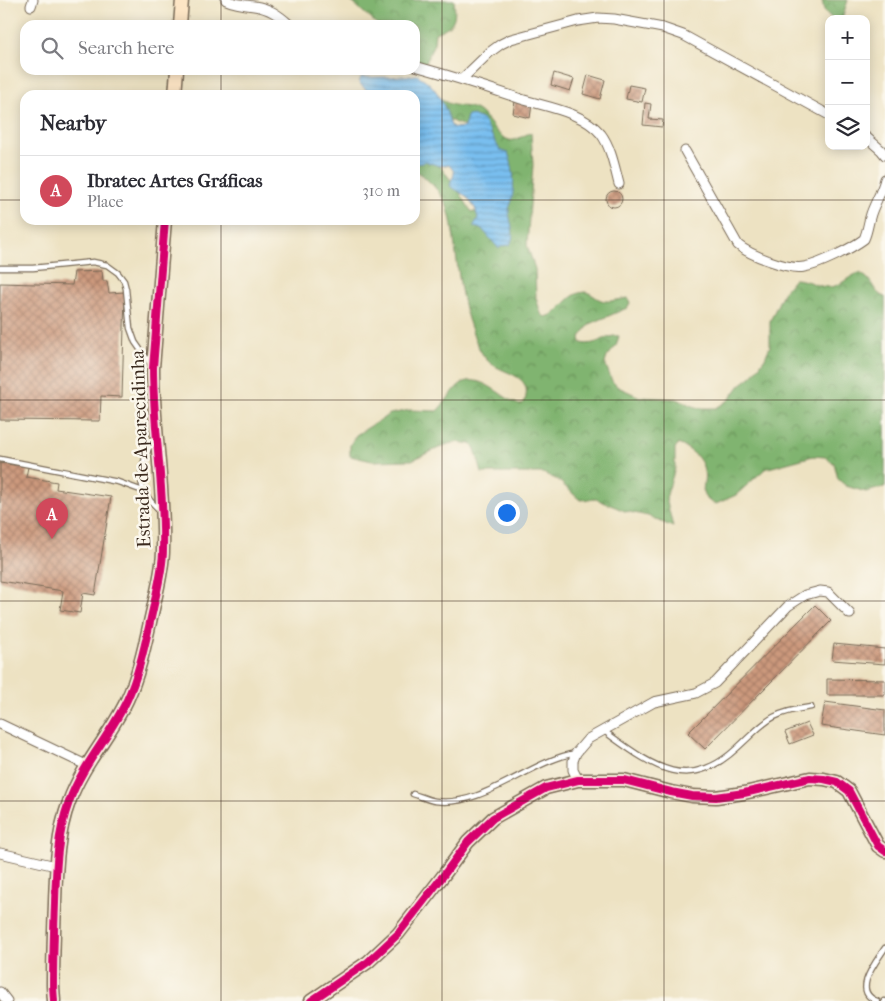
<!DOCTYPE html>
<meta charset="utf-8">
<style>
:root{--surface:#fff;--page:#f2f2f3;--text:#2b2b33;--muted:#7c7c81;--line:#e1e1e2;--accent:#d1495b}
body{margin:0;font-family:"IM FELL French Canon",serif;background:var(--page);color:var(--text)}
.controls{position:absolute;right:15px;top:15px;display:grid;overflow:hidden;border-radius:10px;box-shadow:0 2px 12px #0003}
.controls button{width:45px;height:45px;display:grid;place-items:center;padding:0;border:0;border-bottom:1px solid var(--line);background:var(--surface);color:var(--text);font:25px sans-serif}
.you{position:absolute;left:506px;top:512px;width:18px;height:18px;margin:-12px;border:4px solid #fff;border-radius:50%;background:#1a73e8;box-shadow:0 0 0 8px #1a73e833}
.badge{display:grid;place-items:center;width:32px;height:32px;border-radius:50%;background:var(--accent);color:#fff;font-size:16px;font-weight:700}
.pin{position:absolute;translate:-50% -41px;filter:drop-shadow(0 1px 2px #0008)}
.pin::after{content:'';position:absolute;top:26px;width:18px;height:15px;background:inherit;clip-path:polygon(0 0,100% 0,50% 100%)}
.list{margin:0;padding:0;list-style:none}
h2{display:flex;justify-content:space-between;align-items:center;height:65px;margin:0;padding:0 20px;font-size:21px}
h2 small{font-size:16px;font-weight:400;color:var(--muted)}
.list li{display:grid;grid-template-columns:32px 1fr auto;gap:15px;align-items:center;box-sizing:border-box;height:70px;padding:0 20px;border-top:1px solid var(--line)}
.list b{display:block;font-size:19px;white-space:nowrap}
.list p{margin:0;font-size:16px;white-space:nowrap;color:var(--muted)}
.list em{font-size:16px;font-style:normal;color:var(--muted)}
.icon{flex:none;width:28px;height:28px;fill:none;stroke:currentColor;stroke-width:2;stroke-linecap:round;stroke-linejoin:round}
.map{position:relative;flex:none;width:885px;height:1001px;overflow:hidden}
.search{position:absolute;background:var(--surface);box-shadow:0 2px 12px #0003;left:20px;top:20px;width:400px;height:55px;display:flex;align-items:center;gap:12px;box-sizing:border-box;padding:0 18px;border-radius:15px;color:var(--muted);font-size:19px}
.panel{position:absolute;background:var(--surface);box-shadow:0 2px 12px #0003;left:20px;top:90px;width:400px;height:135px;border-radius:15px}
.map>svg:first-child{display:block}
.forest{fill:url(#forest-crowns);stroke:#5e6f46}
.water{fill:url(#water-rules);stroke:#5a7487}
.building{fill:url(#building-cross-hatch)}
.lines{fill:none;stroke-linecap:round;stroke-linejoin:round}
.lane-casing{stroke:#796a57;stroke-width:7}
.street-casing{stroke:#796a57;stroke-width:11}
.secondary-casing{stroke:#796a57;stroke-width:15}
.lane{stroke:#fff;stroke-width:4.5}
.street{stroke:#fff;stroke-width:9}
.secondary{stroke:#fde5c5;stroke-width:12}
.cycleway-casing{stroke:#fbf7ec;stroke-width:11}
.cycleway{stroke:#d6006c;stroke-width:8}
.grid{fill:none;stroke:#3b2a1e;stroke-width:1;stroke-opacity:0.55}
.labels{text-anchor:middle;stroke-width:5;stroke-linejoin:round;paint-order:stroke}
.street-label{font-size:19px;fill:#3b2a1e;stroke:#fbf7ec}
</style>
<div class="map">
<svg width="885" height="1001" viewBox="0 0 885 1001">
<defs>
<pattern id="forest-crowns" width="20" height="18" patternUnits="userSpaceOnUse" patternTransform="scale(1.25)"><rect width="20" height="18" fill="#80b46f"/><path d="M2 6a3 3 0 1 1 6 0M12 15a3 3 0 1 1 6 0" fill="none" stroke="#6a935b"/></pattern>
<pattern id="water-rules" width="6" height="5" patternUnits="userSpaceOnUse" patternTransform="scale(1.25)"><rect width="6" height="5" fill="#79bff0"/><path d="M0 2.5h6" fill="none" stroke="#649bc2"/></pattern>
<pattern id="building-cross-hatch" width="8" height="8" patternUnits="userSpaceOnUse" patternTransform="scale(1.25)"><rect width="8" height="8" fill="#cc997d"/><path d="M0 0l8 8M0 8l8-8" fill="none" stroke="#a77d66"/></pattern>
</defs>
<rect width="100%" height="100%" fill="#fbf7ec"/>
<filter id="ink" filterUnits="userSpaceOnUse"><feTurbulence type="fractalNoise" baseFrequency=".02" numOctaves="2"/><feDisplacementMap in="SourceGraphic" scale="10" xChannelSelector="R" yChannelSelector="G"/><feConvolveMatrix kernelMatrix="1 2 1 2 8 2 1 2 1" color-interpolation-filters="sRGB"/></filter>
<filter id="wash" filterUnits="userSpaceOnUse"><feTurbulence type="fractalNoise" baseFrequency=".0096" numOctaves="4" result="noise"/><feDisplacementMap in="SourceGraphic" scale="20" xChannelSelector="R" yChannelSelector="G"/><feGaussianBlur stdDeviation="1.12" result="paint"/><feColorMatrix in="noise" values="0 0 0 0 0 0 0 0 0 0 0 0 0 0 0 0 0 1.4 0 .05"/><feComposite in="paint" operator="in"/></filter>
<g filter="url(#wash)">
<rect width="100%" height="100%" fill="#ede2c2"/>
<g class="forest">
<path d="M348,0H454C456,20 455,25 435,33L434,43L426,63L415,67V25H378L353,3Z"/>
<path d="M822,0H848L842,19H832L824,10Z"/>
<path d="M439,98C442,99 446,103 450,104C459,107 468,105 477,110C489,117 495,136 509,140C516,142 524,134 531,133L533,165L527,245L535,269L536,298L541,314L545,317C561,315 567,293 584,292C591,292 595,298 601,300C608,303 621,299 628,298L630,303L627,308L590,324L580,337L581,343C597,347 606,334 619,336L616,346L607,357L605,363L612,381L618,387L640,397L677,399L698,408H716L729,400L740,385L753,375L765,358L770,346V321L784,291L794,279C808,279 819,288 830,287C842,286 849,275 860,273C862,275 865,276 867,278C874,285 875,294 885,297V487L866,492L846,486L838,479L834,463L825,457L813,456L765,469L736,495L716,504C695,497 707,485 704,471C702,457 690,449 678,444L675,448V468L666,498L673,527L648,516L625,511L596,499L580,500L558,480L543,473H482L475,449L471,444L458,442L448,444L412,460L372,461L350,456V445L356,435L390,414L410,410L437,411C445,403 450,395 457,387C477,367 503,400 520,405L524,403C536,373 501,375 487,360C477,349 473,333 468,319C460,294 458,267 454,240C452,227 451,212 444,200C437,188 426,177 415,171V153L440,166L457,188L471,211L490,217L472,127C447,122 448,121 439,98Z"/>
</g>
<path class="water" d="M417,75C437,85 445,105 451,126L455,128L464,127L467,116L473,115L483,120L500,150L508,153C514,167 515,184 512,199C512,204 509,206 509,210C509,222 517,233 510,245L502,246L499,249L482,229L473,227L478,218L475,208L466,196L450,186C451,175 459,176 449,165L439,166L425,161L422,163L415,164V95H372L359,83L361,77H387Z"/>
<g id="blocks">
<g class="building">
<path d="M554,73L574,79L570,91L551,85Z"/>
<path d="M588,75L605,80L600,99L583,94Z"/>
<path d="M629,85L645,88L642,102L626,99Z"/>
<path d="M515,101L532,104L530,118L513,114Z"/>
<path d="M645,103L651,104L649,119L663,120L662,127L643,125Z"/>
<circle cx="614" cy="199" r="8"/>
<path d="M102,271L103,281H107L109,293L125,292L122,397L101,396L100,421L0,420V283L72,285L74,272Z"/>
<path d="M0,463L28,467L26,477L57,482L56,489L111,497L95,595L83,593L80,613L60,610L63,591L0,581Z"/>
<path d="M815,605L831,621L705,749L688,733Z"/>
<path d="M834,644L885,649V664L832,660Z"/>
<path d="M827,679L885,680V695H827Z"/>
<path d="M825,702L885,710V735L821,726Z"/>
<path d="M807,723L813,735L790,744L785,732Z"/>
</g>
</g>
</g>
<g filter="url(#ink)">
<use href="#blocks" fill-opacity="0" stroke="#796a57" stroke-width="1"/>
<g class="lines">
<g class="lane-casing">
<g id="lane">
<path d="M0,268H33L93,262L107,265L118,273L124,281L126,289L130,328L135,342L151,365"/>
<path d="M153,439C146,453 136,478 145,493C148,500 155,505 160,511"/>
<path d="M0,459L118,482L143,491"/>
<path d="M604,731C650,764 686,795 736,749C766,722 768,713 811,707"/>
<path d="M413,794C420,796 428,800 435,801C483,808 529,761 576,753"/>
<path d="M877,1001C851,992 876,962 885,948"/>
<path d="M884,1001H885"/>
</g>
</g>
<g class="street-casing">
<g id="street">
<path d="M226,0C235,4 244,5 254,6C269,8 279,15 290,25"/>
<path d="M31,6L33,0"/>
<path d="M415,66C451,76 486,87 521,99C547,107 583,112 601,134C611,147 615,169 619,184"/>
<path d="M462,79L490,52L501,44L511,39L578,21L598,18L614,19L663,28L683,35L829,115"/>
<path d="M866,137L881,150L885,155"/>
<path d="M685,151L738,245C750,255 788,270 804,267C819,265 852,248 864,239C868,230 868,223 871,214C875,202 882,192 885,179"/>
<path d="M0,724L86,765"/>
<path d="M578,780L573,770V761L576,753L588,739L654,702L696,693L715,683L788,606L805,595L820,591L828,592L850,614"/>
<path d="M0,853L56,866"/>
<path d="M0,992L7,1001"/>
</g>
</g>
<g class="secondary-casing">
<g id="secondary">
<path d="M180,25L182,0"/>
<path d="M175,95L177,70"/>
<path d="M54,1001L53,986C53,958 54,930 55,903C56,869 57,834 69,802C82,765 110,736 127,700C140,672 146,639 153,609C157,590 163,569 163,550C165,489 153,429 153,368L165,220"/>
<path d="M311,1001L368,962L398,934L443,876L468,842L493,818L546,788L578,780H624L671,792L692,796L716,797L744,793L810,778L824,779L837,782L849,791L878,846L885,851"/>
</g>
</g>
<use href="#lane" class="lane"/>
<use href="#street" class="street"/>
<use href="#secondary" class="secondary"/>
<g class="cycleway-casing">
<g id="cycleway">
<path d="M54,1001L53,986C53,958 54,930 55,903C56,869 57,834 69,802C82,765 110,736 127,700C140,672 146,639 153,609C157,590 163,569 163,550C165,489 153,429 153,368L165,220"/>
<path d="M311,1001L368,962L398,934L443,876L468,842L493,818L546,788L578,780H624L671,792L692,796L716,797L744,793L810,778L824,779L837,782L849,791L878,846L885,851"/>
</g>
</g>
<use href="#cycleway" class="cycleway"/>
</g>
</g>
<path class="grid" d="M221,0V25M442,0V1001M664,0V1001M221,70V95M0,200H25M415,200H885M221,220V1001M0,400H885M0,601H885M0,801H885"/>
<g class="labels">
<g class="street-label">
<text transform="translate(140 449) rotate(-92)" y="7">Estrada de Aparecidinha</text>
</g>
</g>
</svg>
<div class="controls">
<button>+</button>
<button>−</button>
<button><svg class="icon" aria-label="layers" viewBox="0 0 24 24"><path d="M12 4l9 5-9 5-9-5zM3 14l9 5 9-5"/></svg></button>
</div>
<div class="you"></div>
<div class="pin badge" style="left:52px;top:539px">A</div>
<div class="search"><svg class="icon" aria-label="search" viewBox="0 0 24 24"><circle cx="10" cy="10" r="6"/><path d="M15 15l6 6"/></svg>Search here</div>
<section class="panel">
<h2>Nearby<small></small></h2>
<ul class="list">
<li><span class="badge">A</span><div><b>Ibratec Artes Gráficas</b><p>Place</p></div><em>310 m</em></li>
</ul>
</section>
</div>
